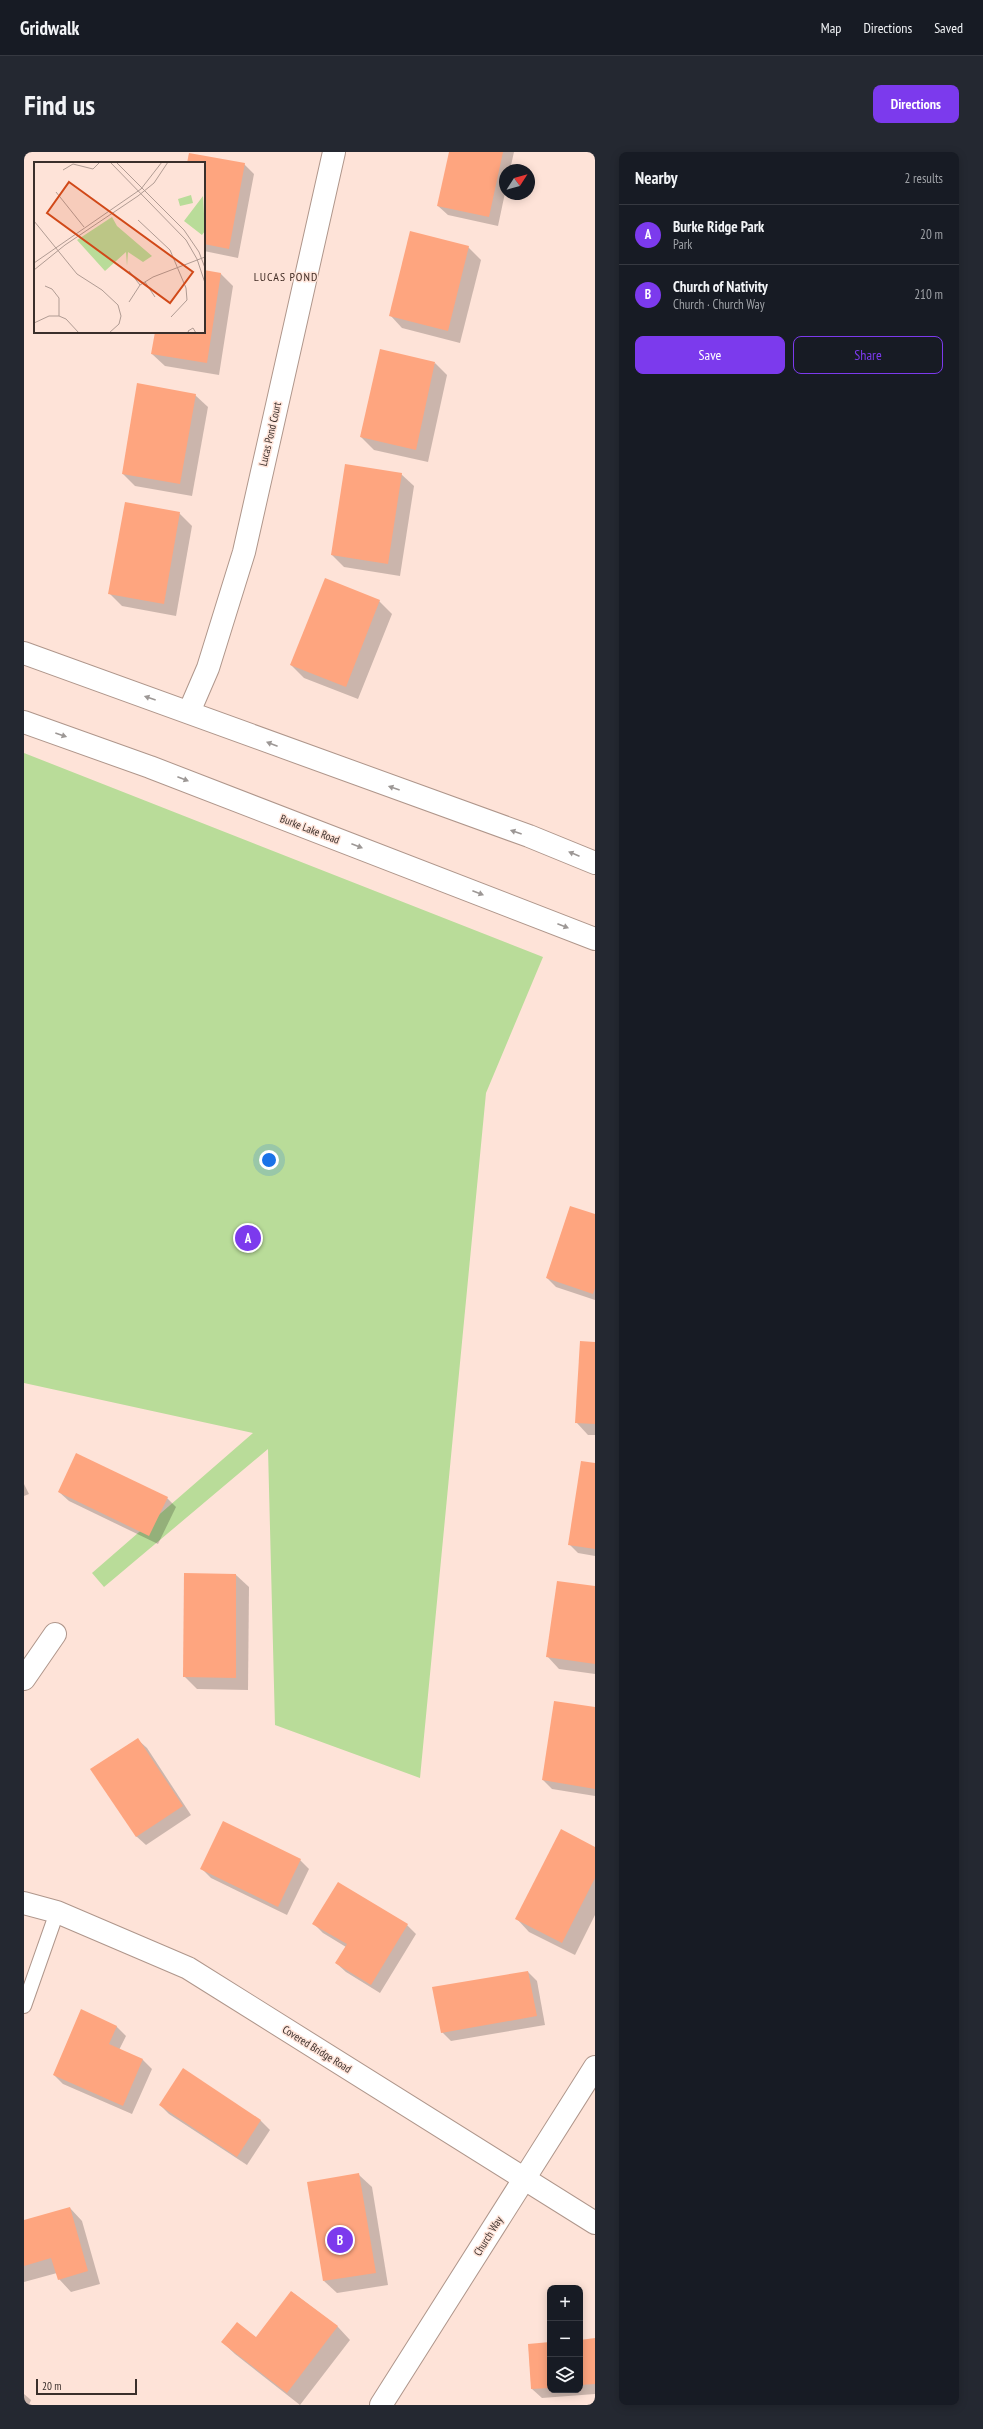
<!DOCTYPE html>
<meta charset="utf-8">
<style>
:root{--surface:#171b24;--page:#242831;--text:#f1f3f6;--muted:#9ea1a6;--line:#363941;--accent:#7c3aed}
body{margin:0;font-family:"PT Sans Narrow",sans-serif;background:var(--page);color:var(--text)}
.controls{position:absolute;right:12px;bottom:12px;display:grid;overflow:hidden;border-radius:8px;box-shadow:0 2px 10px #0003}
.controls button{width:36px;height:36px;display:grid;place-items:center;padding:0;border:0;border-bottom:1px solid var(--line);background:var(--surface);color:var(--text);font:20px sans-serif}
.compass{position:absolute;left:475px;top:12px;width:36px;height:36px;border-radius:50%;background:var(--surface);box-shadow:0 2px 10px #0003;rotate:54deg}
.scale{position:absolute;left:12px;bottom:10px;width:101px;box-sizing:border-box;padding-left:4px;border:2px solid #3a2f2b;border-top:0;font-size:11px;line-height:14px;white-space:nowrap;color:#3a2f2b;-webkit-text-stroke:3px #fee3d8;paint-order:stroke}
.you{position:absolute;left:245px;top:1008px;width:14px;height:14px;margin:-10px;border:3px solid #fff;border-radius:50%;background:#1a73e8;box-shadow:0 0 0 6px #1a73e833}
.badge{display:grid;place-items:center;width:26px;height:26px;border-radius:50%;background:var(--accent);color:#fff;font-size:13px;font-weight:700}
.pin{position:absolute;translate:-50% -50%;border:2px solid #fff;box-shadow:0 1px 4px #0006}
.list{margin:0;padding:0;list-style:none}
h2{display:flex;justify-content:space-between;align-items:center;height:52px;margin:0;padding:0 16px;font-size:17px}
h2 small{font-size:13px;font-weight:400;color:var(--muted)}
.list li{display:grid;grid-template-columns:26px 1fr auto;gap:12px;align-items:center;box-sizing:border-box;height:60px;padding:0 16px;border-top:1px solid var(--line)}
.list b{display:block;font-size:15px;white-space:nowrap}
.list p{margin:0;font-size:13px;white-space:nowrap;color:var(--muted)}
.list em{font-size:13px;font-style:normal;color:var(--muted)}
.actions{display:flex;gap:8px;padding:12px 16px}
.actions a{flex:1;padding:9px 0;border:1px solid var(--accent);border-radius:8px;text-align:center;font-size:14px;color:var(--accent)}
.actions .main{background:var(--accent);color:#fff}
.icon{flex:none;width:22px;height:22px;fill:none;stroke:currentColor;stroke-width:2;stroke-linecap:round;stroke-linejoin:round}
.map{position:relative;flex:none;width:571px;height:2253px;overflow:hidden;border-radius:8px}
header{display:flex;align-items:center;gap:24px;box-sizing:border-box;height:56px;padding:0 20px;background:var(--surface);border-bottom:1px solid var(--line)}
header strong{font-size:19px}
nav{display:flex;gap:22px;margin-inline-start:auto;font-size:14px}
.intro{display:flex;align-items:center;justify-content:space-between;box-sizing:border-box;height:96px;padding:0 24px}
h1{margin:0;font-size:28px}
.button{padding:10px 18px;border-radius:8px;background:var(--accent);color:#fff;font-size:14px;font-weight:700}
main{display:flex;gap:24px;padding:0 24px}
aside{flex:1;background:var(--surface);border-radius:8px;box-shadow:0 2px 10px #0003}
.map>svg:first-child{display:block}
.green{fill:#b9dc99}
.shadow{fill:#0003}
.building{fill:#fea57f}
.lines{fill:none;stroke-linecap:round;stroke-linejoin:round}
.lane-casing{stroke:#af968b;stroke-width:16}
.street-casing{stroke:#af968b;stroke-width:24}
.primary-casing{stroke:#af968b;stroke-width:24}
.lane{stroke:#fff;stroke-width:14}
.street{stroke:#fff;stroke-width:22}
.primary{stroke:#fff;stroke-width:22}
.oneway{fill:#9c9795}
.labels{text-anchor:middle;stroke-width:3;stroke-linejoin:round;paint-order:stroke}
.street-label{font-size:11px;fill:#3a2f2b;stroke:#fee3d8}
.neighbourhood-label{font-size:12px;letter-spacing:1px;fill:#412c24;stroke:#fee3d8}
.inset-road{fill:none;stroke:#b09b93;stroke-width:1}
.view{fill:#d14919;fill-opacity:0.15;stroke:#d14919;stroke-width:2}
.inset-edge{fill:none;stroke:#3a2f2b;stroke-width:2}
</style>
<header>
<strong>Gridwalk</strong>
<nav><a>Map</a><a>Directions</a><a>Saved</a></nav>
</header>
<div class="intro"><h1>Find us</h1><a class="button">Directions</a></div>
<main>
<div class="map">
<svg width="571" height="2253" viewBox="0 0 571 2253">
<rect width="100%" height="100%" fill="#fee3d8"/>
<path class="green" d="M0,601L519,805L462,941L396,1626L251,1573L244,1297L80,1435L68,1421L229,1281L0,1231Z"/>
<g class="shadow">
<path d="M426,0H490L486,18H481V41L474,74L424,63L414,54Z"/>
<path d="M165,2L220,12L230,22L214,106L180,99V11H164Z"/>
<path d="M444,95L457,108L436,191L378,176L366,163Z"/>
<path d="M180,119L197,122L209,134L195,223L141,214L128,202L132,180H180Z"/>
<path d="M411,211L423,223L404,310L350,298L337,285Z"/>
<path d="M171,243L184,255L168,344L111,334L99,322Z"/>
<path d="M377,322L390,334L376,424L320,415L308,403Z"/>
<path d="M155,361L168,374L152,464L98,454L86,442Z"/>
<path d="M355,449L368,462L334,547L280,526L267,513Z"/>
<path d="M571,1063V1148L532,1135L523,1126Z"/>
<path d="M571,1191V1283H564L552,1270Z"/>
<path d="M571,1312V1404L554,1401L545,1392Z"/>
<path d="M0,1332L5,1342L0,1344Z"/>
<path d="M35,1340L143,1346L152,1355L134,1392L45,1349Z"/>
<path d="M161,1422L212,1423L225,1435L224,1538L173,1537L160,1524Z"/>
<path d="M571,1435V1522L535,1517L523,1504Z"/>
<path d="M571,1556V1644L528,1637L519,1628Z"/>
<path d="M113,1587L123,1596L167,1663L122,1693L112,1684Z"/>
<path d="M571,1696V1763L551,1803L505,1780L493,1767Z"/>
<path d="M276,1708L285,1717L263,1763L187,1726L177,1716Z"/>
<path d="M290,1772L383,1773L392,1782L356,1841L322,1820L312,1811L322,1795L299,1781Z"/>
<path d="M504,1820L513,1829L521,1873L427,1889L418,1880Z"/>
<path d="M92,1874L102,1884L95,1898L119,1908L128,1917L108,1962L39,1932L30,1923Z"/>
<path d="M159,1918L237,1969L246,1978L223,2013L145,1962L136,1953Z"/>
<path d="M335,2023L348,2035L364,2133L313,2141L300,2129Z"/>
<path d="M46,2056L58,2069L76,2132L47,2140L35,2127L33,2121L0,2130V2069Z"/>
<path d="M268,2140L314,2175L326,2188L276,2253L211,2202L198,2190L232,2186Z"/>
<path d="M571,2187V2242L518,2246L508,2237L526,2191V2238H556V2189Z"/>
<path d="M0,2242L7,2248L5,2253H0Z"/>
</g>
<g class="building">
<path d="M425,0H479L465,65L413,54Z"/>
<path d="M165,1L221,11L205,97L180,92V11H163Z"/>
<path d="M386,79L445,94L424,179L365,164Z"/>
<path d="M180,118L197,121L183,211L127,202L131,180H180Z"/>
<path d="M356,197L411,210L392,298L336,285Z"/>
<path d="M113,231L172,242L156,332L98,322Z"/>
<path d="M321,312L378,321L364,412L307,403Z"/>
<path d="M101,350L156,360L140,452L84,442Z"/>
<path d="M301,426L356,448L322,535L266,513Z"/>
<path d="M546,1054L571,1062V1136L569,1142L522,1126Z"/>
<path d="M556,1189L571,1190V1272L551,1271Z"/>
<path d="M52,1301L144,1345L125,1384L34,1340Z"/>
<path d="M557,1309L571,1311V1397L544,1393Z"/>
<path d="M160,1421L212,1422V1526L159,1525Z"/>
<path d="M533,1429L571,1434V1512L522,1505Z"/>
<path d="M530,1549L571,1555V1637L518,1628Z"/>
<path d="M114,1586L159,1654L112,1685L66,1617Z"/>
<path d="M199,1669L277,1707L254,1755L176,1717Z"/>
<path d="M537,1677L571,1695V1726L538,1791L491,1767Z"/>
<path d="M314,1730L384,1772L347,1833L311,1811L323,1792L288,1772Z"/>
<path d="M504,1819L513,1864L417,1881L408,1835Z"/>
<path d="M57,1857L93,1874L85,1892L119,1907L99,1954L29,1923Z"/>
<path d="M159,1916L237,1968L213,2005L135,1953Z"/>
<path d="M335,2021L352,2121L299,2129L283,2030Z"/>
<path d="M46,2055L64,2119L34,2128L27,2106L0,2114V2068Z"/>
<path d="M267,2139L314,2174L263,2241L197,2190L213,2170L232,2185Z"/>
<path d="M571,2186V2232L556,2233V2188Z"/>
<path d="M526,2190V2236L507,2237L504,2192Z"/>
</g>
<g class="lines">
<g class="lane-casing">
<path id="lane" d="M0,1854L33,1760"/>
</g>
<g class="street-casing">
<g id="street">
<path d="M165,560L184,516L220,400L310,0"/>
<path d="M0,1527L31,1482"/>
<path d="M0,1751L33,1760L164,1816L571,2071"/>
<path d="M357,2253L571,1915"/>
</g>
</g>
<g class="primary-casing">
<g id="primary">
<path d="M0,501L505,684L571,711"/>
<path d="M0,570L126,615L571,787"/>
</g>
</g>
<use href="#lane" class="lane"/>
<use href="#street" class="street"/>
<use href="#primary" class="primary"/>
</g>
<defs><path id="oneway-solid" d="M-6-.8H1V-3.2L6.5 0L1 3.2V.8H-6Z"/></defs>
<g class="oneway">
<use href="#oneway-solid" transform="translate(126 546) rotate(-161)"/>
<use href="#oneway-solid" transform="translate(37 583) rotate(19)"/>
<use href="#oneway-solid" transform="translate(248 592) rotate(-159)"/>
<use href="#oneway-solid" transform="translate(159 627) rotate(21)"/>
<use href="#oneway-solid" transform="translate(370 636) rotate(-161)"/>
<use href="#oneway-solid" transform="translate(492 680) rotate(-161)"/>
<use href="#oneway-solid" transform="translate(333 694) rotate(21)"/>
<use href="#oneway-solid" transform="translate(550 702) rotate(-157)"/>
<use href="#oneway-solid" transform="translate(454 741) rotate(21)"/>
<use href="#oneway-solid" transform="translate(539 774) rotate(21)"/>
</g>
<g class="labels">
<g class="street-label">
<text transform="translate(246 282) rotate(-77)" y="4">Lucas Pond Court</text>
<text transform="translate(286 677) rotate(21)" y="4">Burke Lake Road</text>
<text transform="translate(293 1897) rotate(32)" y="4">Covered Bridge Road</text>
<text transform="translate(464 2084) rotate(-58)" y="4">Church Way</text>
</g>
<g class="neighbourhood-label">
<text x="262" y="129">LUCAS POND</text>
</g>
</g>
<g transform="translate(10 10)">
<rect width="171" height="171" fill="#fee3d8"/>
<path d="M157,33L159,41L146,44L144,37ZM169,34L171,69L168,73L150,59ZM78,55L83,64L118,94L109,100L94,90L93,104L92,90L71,109L43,78Z" fill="#b9dc99"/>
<path class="inset-road" d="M76,0L152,78L163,97L171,121M82,0L150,68L165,90L171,106M29,8L39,2L59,7L66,0M22,30L50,65M104,58L136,88L152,126L153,138L137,155M0,59L43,112L68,128L84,143L87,154L85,162L75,171M0,101L107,27L128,0M0,108L31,83L104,34L120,21L134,0M95,109L106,123M111,120L121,135M11,124L18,127L25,136V154M95,140L106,123L119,115L171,95M0,161L15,154H25L32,157L45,171M155,171L154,169L159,166L162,171"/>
<path class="view" d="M35,20L159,110L136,141L13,51Z"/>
<rect width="171" height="171" class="inset-edge"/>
</g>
</svg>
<div class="controls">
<button>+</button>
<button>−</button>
<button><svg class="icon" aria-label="layers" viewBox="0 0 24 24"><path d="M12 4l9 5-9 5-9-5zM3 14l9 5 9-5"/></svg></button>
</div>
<svg class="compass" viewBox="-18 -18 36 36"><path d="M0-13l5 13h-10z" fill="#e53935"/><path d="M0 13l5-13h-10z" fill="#9ea1a6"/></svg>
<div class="scale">20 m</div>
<div class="you"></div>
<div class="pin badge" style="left:224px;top:1086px">A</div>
<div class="pin badge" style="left:316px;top:2088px">B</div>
</div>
<aside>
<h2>Nearby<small>2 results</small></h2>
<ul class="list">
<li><span class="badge">A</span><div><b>Burke Ridge Park</b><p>Park</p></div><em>20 m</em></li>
<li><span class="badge">B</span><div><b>Church of Nativity</b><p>Church · Church Way</p></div><em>210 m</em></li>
</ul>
<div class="actions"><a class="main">Save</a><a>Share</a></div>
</aside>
</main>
